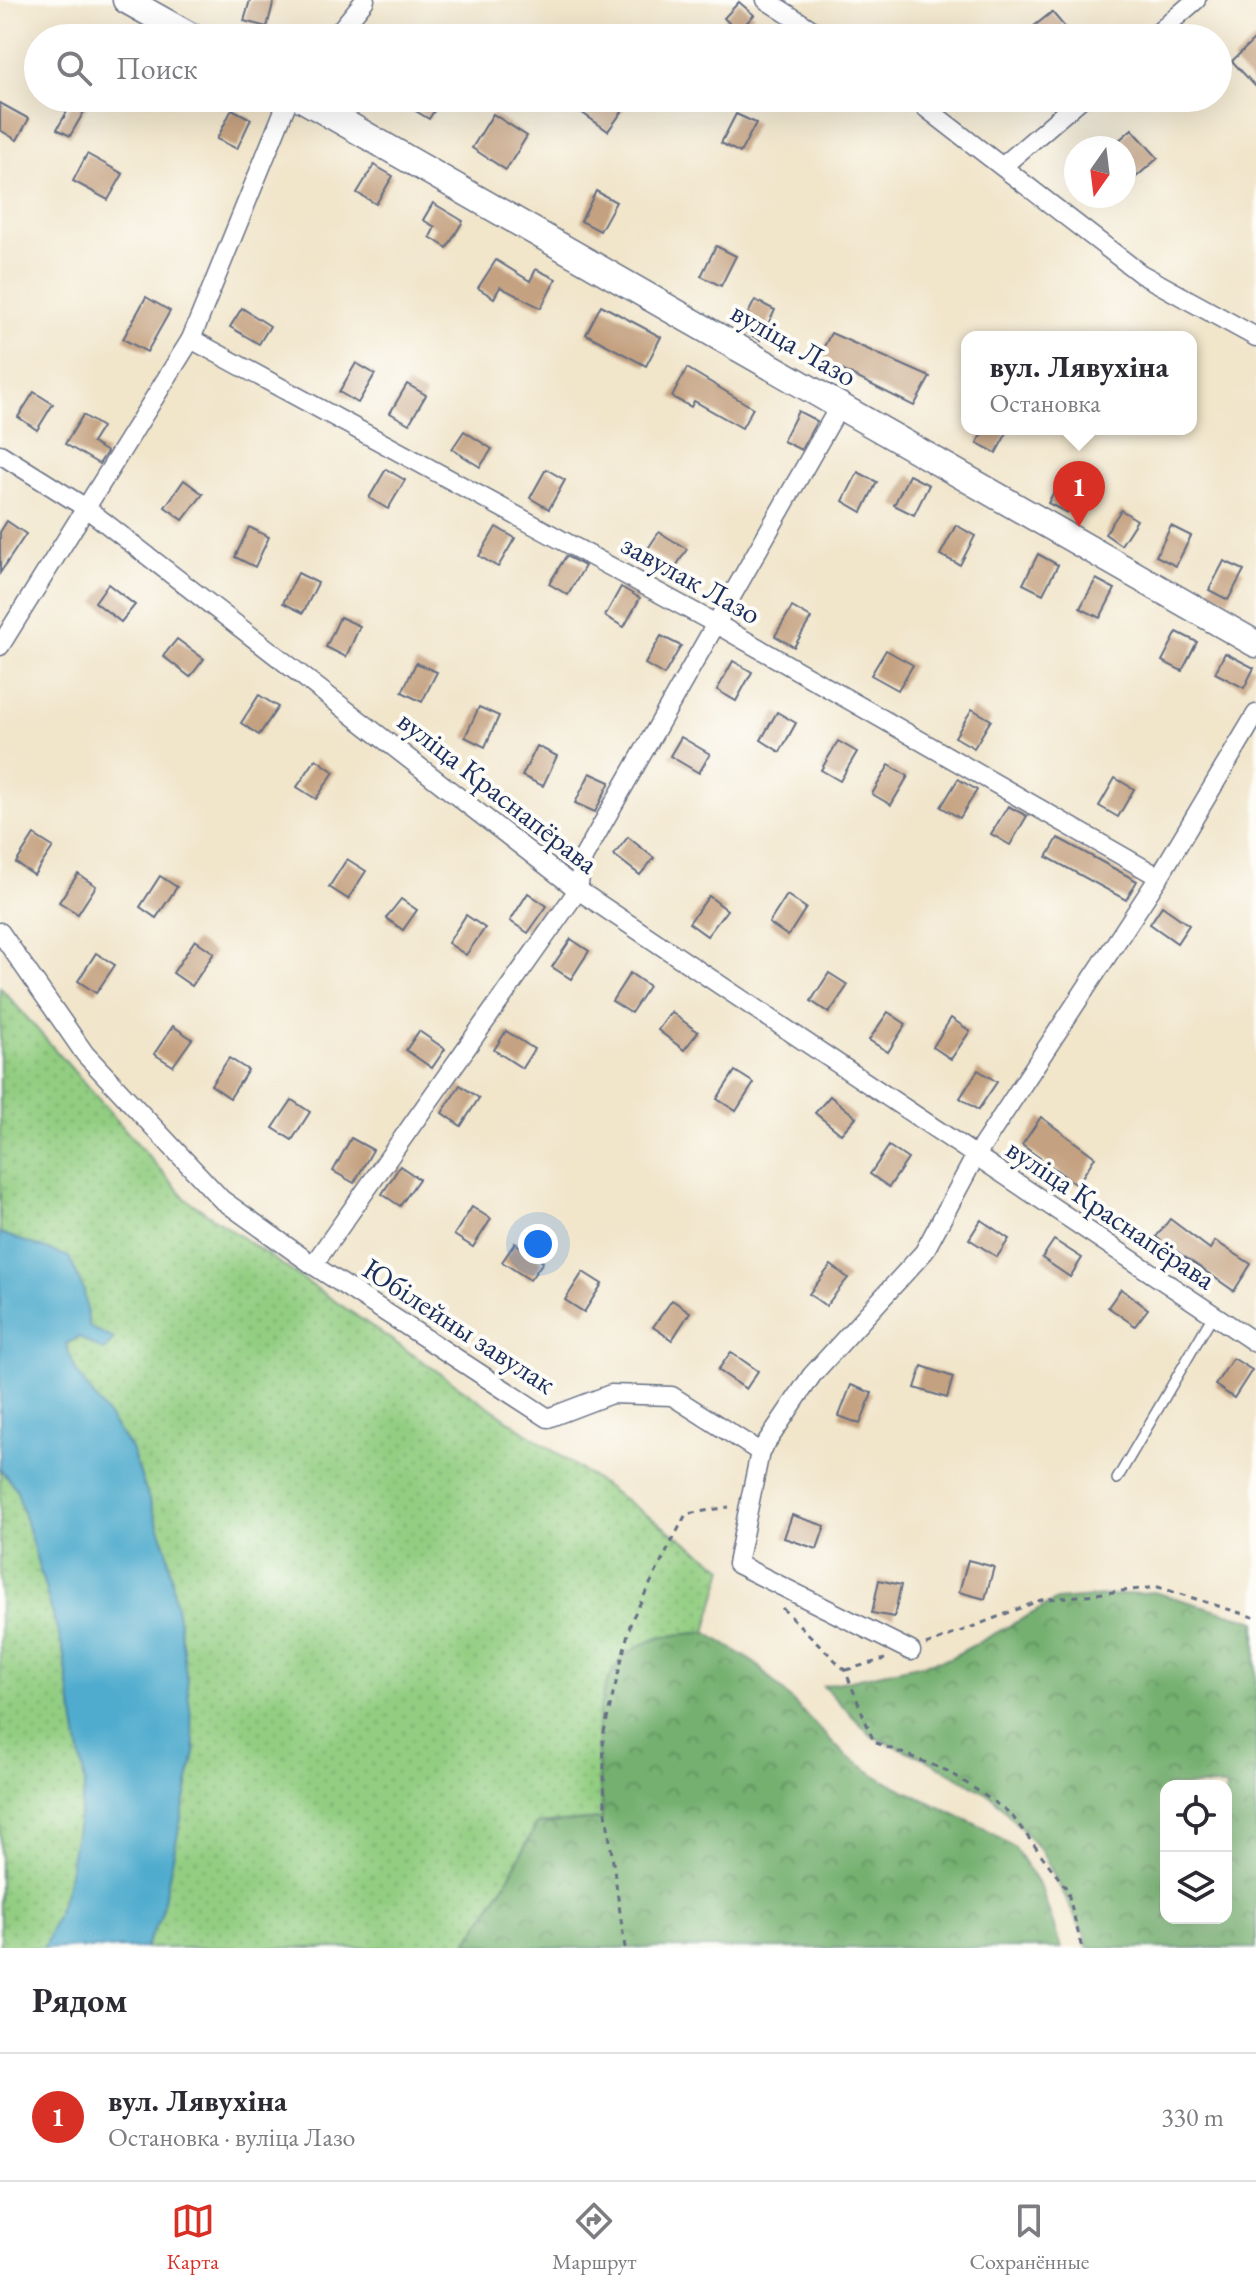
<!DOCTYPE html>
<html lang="ru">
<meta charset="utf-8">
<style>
:root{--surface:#fff;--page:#f2f2f3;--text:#2b2b33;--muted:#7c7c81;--line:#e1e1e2;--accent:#d93025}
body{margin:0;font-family:"EB Garamond",serif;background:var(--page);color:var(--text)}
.controls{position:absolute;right:24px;bottom:24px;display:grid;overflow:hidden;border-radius:16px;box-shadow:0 8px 32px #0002}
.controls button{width:72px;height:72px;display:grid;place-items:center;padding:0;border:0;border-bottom:2px solid var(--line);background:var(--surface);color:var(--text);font:40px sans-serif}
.compass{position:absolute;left:1064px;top:136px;width:72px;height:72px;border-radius:50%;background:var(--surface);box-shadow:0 8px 32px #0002;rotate:194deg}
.you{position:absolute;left:538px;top:1244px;width:28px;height:28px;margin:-20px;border:6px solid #fff;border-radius:50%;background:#1a73e8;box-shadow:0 0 0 12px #1a73e833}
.badge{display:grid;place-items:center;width:52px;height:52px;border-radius:50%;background:var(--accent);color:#fff;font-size:26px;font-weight:700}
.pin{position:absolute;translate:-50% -66px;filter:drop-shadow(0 2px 4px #0008)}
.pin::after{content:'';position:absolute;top:42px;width:28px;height:24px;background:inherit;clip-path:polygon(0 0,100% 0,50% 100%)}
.popup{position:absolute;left:961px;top:331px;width:236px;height:104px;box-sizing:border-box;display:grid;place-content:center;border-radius:16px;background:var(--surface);filter:drop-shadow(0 2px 6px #0005);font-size:26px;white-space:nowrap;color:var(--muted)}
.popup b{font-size:30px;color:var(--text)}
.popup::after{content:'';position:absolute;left:50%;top:100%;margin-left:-16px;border:16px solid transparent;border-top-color:var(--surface)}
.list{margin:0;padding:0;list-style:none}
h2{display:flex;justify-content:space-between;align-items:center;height:104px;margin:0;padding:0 32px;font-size:34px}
h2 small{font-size:26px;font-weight:400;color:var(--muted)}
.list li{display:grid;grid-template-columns:52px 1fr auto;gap:24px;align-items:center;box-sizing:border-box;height:128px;padding:0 32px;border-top:2px solid var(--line)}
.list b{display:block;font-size:30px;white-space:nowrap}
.list p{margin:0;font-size:26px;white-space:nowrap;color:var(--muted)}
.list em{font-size:26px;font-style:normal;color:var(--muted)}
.icon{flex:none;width:44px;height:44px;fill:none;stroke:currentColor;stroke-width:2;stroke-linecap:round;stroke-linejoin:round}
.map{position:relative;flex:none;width:1256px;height:1948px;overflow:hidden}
.search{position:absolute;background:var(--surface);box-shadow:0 8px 32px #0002;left:24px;right:24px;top:24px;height:88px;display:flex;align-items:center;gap:20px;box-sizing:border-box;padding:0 28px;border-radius:44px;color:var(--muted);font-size:30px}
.sheet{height:232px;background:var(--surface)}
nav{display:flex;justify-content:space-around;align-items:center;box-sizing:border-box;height:112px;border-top:2px solid var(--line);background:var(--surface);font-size:22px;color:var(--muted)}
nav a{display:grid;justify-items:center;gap:4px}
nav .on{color:var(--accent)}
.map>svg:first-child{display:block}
.grass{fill:url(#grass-dots);stroke:#567e70;stroke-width:2}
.forest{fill:url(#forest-crowns);stroke:#487066;stroke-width:2;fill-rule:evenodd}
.water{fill:#50acce;stroke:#366e96;stroke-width:2}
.building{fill:#c4a180}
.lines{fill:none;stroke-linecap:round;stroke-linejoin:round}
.lane-casing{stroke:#666f84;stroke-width:12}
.street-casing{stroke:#666f84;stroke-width:21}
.secondary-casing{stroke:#666f84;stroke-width:29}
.path{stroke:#666f84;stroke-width:3;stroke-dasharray:6 6;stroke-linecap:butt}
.lane{stroke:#fff;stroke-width:9}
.street{stroke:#fff;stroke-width:18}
.secondary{stroke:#fff;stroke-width:26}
.labels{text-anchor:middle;stroke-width:8;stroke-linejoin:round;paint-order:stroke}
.street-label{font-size:30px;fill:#1b2f5e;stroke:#fdfcf7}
</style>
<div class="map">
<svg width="1256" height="1948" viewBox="0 0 1256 1948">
<defs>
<pattern id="grass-dots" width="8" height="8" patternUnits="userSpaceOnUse" patternTransform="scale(2)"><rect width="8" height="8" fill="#92cd81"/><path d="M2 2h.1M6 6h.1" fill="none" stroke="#7db072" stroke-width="1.8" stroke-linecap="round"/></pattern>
<pattern id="forest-crowns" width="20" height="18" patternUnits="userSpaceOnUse" patternTransform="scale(2)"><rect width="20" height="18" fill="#75b06f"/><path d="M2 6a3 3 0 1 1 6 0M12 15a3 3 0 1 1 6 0" fill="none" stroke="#5f905e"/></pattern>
</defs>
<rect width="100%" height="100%" fill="#fdfcf7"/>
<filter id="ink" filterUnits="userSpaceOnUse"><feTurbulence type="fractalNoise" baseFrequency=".0125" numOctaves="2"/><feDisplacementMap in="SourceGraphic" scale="16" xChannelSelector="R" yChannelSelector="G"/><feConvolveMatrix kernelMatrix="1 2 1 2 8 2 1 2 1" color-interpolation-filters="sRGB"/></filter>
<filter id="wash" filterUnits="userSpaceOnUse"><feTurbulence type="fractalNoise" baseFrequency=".006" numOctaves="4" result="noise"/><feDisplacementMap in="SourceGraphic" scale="32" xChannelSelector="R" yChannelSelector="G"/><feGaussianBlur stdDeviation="1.8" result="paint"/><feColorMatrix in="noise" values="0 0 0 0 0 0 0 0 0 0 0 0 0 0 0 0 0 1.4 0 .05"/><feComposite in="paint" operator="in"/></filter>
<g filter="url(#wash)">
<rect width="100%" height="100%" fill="#f1e5ca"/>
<path class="grass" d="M0,987L186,1199L724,1568L706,1632L656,1639L600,1755L602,1819L537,1824L506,1882L468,1942L518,1948H0Z"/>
<g class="forest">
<path d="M1154,1592L1256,1621V1948H1087L1085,1936L1042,1852L993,1797L924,1758L873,1737L823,1686L950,1658L1057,1600ZM1166,1786H1226V1918H1166Z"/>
<path d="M706,1632L756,1664L845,1755L885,1781L983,1828L1015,1848L1042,1891L1061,1948H518L467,1943L506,1882L537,1824L602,1819C600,1755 578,1664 656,1639C671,1634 690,1634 706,1632Z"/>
</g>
<path class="water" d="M0,1233L69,1257L84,1291L89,1327L114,1339L104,1351L79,1337L66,1344L76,1371L131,1449L167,1550L183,1649L195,1752L161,1915L145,1948H44L66,1889L85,1784L63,1650L16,1488L0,1469Z"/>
<g id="blocks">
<g class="building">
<path d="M250,0H274L267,27L244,21Z"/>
<path d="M739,2L754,15L738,32L724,18Z"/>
<path d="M1052,12L1074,38H1019Z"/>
<path d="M1256,38V87L1232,61Z"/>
<path d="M75,98H92L70,136L57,129Z"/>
<path d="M394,98H442L429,119Z"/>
<path d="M591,98H632L608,131L581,112Z"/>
<path d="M0,103L29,119L17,140L0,130Z"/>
<path d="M232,109L251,119L237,149L217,139Z"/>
<path d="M493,114L527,136L506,170L472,148Z"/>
<path d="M736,114L756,123L740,153L721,143Z"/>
<path d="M1132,129L1158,158L1135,178L1124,166V148H1110Z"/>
<path d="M87,154L123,174L108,200L73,181Z"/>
<path d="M374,165L393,176L376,204L357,193Z"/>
<path d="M596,191L616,202L600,231L581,221Z"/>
<path d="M433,203L463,221L447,248L430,237L435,227L423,220Z"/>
<path d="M716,246L736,256L721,286L701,276Z"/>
<path d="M496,260L530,281L536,269L556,279L541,308L500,287L494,298L478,288Z"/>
<path d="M146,297L170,311L147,352L123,339Z"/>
<path d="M755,300L775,310L760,340L740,329Z"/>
<path d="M601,305L661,337L646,366L586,334Z"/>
<path d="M242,308L270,326L259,344L230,327Z"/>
<path d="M831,333L930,377L914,406L838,368L835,372L816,362Z"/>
<path d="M356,363L375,374L358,403L339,392Z"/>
<path d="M687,368L753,408L742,428L694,401L691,407L672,397Z"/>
<path d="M407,384L426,395L409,424L390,413Z"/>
<path d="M34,392L53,404L37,430L18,417Z"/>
<path d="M798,411L817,421L801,450L783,441Z"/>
<path d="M83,415L102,427L92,443L107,452L99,464L65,444Z"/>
<path d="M984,429H1009L996,453L977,443Z"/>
<path d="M464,431L492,449L480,467L452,449Z"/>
<path d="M386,469L405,480L388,509L369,498Z"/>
<path d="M546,469L565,480L549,509L530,498Z"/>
<path d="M858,472L877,482L862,512L843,501Z"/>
<path d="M1063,474L1082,484L1067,513L1048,503Z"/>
<path d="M909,475L929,485L914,515L894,505Z"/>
<path d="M184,480L203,494L183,520L165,507Z"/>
<path d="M1121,510L1137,520L1121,545L1105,534Z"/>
<path d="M7,521L26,534L0,573V532Z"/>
<path d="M956,525L975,536L960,565L940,555Z"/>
<path d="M1171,526L1191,536L1176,566L1156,556Z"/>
<path d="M249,527L269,537L255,567L235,557Z"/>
<path d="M496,527L515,538L498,567L479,556Z"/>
<path d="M659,532L687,549L675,568L647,550Z"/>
<path d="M1038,554L1058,565L1043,594L1023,584Z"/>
<path d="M566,556L585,566L568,595L549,584Z"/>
<path d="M1224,561L1244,570L1228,600L1209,590Z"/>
<path d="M298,573L318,583L303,613L283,603Z"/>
<path d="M1096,579L1115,589L1100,618L1080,608Z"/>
<path d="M108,584L135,605L121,622L95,602Z"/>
<path d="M621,587L640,598L624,627L605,616Z"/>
<path d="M792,607L811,618L794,647L775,636Z"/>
<path d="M340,617L360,626L346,657L326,647Z"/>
<path d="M1177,632L1197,642L1182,671L1162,661Z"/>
<path d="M661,636L681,646L664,675L645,664Z"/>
<path d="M177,639L204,659L190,677L163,656Z"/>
<path d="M886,650L913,665L898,690L871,675Z"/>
<path d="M1225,653L1254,668L1244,688L1215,673Z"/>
<path d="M733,661L752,672L736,701L717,690Z"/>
<path d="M416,663L437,672L422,702L402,692Z"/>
<path d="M259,695L278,707L259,735L241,723Z"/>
<path d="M479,707L499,716L485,747L465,737Z"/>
<path d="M972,709L991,720L974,748L955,737Z"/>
<path d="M777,712L796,723L780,752L761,740Z"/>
<path d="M681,737L710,754L699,773L670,756Z"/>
<path d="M838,741L857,752L840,781L821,770Z"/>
<path d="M537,746L557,756L543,786L522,776Z"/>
<path d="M316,759L334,772L316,799L297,787Z"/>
<path d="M889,765L908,776L891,805L872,794Z"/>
<path d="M590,773L610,782L595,812L575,803Z"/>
<path d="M1115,778L1134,789L1118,817L1099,806Z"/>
<path d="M958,779L977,790L960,818L941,807Z"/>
<path d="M1008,806L1027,816L1010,845L991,834Z"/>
<path d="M34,835L53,847L34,875L16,863Z"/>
<path d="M628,837L654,858L640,875L614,855Z"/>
<path d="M1058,838L1137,881L1126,900L1047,857Z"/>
<path d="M347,859L366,871L348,899L329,887Z"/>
<path d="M78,874L96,886L78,914L59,902Z"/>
<path d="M160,876L177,887L156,918L140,907Z"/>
<path d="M528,893L547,906L528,933L510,921Z"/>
<path d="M787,895L806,908L788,936L769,923Z"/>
<path d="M709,896L727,910L707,936L689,923Z"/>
<path d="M401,899L417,910L403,930L386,918Z"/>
<path d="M1162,906L1189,925L1177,943L1150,924Z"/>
<path d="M466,915L485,928L466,955L448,943Z"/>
<path d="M571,939L589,951L571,979L552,967Z"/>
<path d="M195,940L214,953L192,986L173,973Z"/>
<path d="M96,953L115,965L96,993L78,981Z"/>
<path d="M630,973L649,986L631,1013L612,1001Z"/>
<path d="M829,973L848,985L829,1013L811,1001Z"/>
<path d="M671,1012L698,1032L684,1050L658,1030Z"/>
<path d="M888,1012L906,1024L888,1052L869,1040Z"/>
<path d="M951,1018L970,1031L951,1059L933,1047Z"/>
<path d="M173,1026L192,1039L173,1066L154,1054Z"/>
<path d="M419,1031L445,1049L432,1068L406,1050Z"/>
<path d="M506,1031L534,1049L522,1068L494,1050Z"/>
<path d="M229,1058L248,1070L230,1098L211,1085Z"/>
<path d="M978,1070L997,1082L978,1110L960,1098Z"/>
<path d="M735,1071L754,1083L736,1111L717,1099Z"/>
<path d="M460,1085L479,1098L461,1126L442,1113Z"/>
<path d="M830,1096L856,1117L841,1134L815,1113Z"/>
<path d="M292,1100L310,1112L292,1140L273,1128Z"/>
<path d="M1041,1117L1095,1157L1077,1185L1022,1145Z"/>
<path d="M351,1138L373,1150L354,1183L333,1171Z"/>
<path d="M889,1146L908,1159L889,1187L870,1174Z"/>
<path d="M400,1166L419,1179L400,1206L382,1194Z"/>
<path d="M472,1207L491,1219L473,1247L454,1235Z"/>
<path d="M1170,1219L1210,1249L1215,1241L1251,1264L1234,1291L1156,1237Z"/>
<path d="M981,1220L1009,1239L997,1257L969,1239Z"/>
<path d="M1054,1240L1082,1258L1070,1277L1042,1258Z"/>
<path d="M515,1243L543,1262L530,1280L502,1262Z"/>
<path d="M831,1265L848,1278L826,1306L809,1294Z"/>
<path d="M583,1272L602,1284L584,1312L565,1300Z"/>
<path d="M1121,1289L1148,1309L1135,1326L1108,1307Z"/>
<path d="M672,1300L690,1312L672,1340L653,1327Z"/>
<path d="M731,1352L758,1371L746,1389L718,1370Z"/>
<path d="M1233,1358L1252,1370L1234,1398L1215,1385Z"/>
<path d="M922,1366L953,1377L947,1398L915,1388Z"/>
<path d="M851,1385L872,1393L860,1424L839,1416Z"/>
<path d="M792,1515L825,1526L817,1549L784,1538Z"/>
<path d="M968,1560L994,1567L985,1599L959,1592Z"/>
<path d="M879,1580L901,1585L894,1617L872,1613Z"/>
</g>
</g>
</g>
<g filter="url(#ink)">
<use href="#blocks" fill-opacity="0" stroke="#666f84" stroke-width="2"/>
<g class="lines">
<g class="lane-casing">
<path id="lane" d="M1117,1479L1213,1315"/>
</g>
<g class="street-casing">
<g id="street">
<path d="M766,0L825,38"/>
<path d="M334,38L365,0"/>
<path d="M1152,38L1196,0"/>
<path d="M913,98L1141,274L1256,337"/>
<path d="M1003,166L1082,98"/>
<path d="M191,339L718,625L1159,877"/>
<path d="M0,454L86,508L578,890L1256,1343"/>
<path d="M0,646L191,339L289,98"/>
<path d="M0,932L85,1054L221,1199L313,1265L548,1418L611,1394L672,1396L760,1452L737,1564L911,1651"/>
<path d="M313,1265L578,890L583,858L839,407"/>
<path d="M760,1452L812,1375L924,1252L975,1157L1159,877L1256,714"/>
</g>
</g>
<g class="secondary-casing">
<g id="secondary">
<path d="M126,0L194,38"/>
<path d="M301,98L1256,644"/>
</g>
</g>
<g class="path">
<path d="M782,1608L845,1670L874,1742L950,1772L1010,1813L1067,1889L1082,1948"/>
<path d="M926,1645L1041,1600L1158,1587L1256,1618"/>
<path d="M846,1670L885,1659"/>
<path d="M625,1948L605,1805L603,1736L631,1621L686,1514L729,1507"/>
</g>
<use href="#lane" class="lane"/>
<use href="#street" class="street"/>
<use href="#secondary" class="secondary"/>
</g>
</g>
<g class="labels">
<g class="street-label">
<text transform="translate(794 344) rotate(30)" y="10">вуліца Лазо</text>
<text transform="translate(691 579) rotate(29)" y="10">завулак Лазо</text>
<text transform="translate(498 792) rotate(38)" y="10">вуліца Краснапёрава</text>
<text transform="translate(1111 1214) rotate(34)" y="10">вуліца Краснапёрава</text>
<text transform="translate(459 1326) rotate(33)" y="10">Юбілейны завулак</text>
</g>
</g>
</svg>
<div class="controls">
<button><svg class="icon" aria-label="locate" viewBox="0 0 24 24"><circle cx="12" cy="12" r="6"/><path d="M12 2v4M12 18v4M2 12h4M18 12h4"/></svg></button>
<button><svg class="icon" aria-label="layers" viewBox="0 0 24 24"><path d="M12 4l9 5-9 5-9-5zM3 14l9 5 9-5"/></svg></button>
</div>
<svg class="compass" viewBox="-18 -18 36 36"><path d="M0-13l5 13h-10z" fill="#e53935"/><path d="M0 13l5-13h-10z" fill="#7c7c81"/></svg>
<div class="you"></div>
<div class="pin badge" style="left:1079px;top:527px">1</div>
<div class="popup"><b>вул. Лявухіна</b>Остановка</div>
<div class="search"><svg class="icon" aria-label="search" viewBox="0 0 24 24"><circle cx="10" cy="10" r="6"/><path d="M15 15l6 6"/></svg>Поиск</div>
</div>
<section class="sheet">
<h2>Рядом<small></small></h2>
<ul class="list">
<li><span class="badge">1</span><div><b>вул. Лявухіна</b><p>Остановка · вуліца Лазо</p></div><em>330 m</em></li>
</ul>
</section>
<nav>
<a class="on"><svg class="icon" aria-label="map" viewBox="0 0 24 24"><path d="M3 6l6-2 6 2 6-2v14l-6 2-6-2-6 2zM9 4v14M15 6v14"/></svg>Карта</a>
<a><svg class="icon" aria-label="directions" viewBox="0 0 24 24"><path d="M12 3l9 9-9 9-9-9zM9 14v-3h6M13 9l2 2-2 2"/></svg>Маршрут</a>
<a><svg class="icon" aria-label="saved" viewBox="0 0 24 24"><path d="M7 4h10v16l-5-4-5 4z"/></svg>Сохранённые</a>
</nav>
